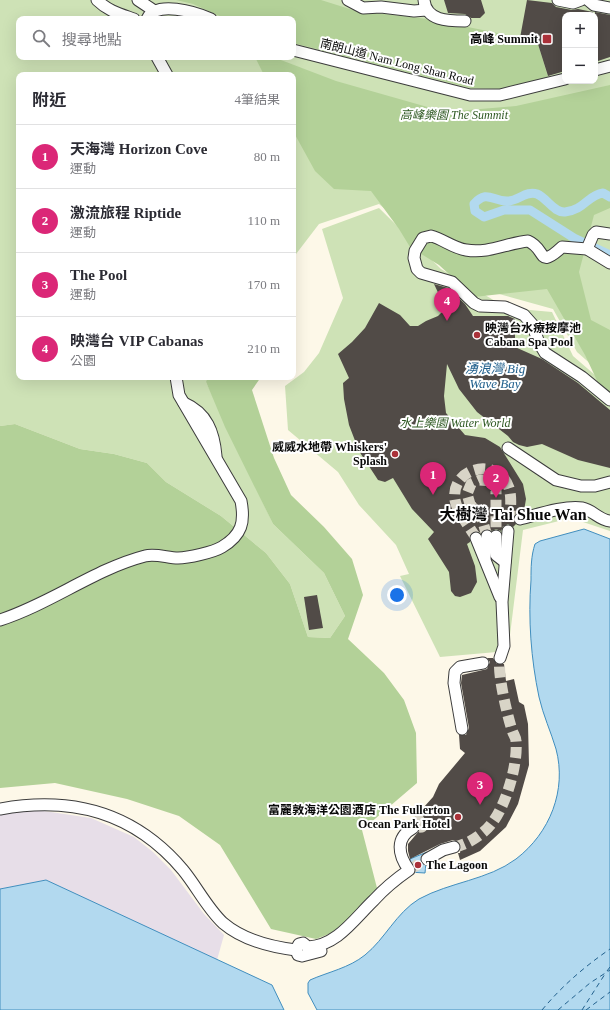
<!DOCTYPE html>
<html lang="zh-TW">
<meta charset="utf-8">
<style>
:root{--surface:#fff;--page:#f2f2f3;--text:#2b2b33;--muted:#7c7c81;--line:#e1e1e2;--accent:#db2777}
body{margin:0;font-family:"Times New Roman","Noto Sans TC",serif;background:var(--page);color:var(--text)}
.controls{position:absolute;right:12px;top:12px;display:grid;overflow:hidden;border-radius:8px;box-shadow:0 4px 16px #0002}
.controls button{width:36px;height:36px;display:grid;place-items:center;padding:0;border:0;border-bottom:1px solid var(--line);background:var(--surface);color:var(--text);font:20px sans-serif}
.you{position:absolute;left:397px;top:595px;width:14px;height:14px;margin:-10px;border:3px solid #fff;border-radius:50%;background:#1a73e8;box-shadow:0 0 0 6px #1a73e833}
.badge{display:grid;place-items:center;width:26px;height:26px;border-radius:50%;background:var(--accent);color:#fff;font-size:13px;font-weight:700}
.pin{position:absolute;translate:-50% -33px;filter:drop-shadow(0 1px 2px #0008)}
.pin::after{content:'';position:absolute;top:21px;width:14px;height:12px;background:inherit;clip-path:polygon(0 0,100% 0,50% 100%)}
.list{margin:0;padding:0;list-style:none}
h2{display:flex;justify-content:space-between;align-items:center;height:52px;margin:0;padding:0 16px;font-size:17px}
h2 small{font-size:13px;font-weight:400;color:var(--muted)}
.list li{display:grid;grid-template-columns:26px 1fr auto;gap:12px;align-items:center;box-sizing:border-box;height:64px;padding:0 16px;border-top:1px solid var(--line)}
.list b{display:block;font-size:15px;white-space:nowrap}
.list p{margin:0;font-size:13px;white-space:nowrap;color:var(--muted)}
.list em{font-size:13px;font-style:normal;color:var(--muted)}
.icon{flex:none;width:22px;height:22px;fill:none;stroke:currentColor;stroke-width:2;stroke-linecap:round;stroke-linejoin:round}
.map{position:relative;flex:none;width:610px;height:1010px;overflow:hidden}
.search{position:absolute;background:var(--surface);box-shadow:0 4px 16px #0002;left:16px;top:16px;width:280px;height:44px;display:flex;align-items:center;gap:10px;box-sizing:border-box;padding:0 14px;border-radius:8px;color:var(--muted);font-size:15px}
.panel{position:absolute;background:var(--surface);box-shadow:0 4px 16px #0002;left:16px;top:72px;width:280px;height:308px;border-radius:8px}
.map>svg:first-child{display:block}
.industrial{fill:#e7dee8}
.green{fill:#cee2b6;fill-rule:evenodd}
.forest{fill:#b3d198}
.water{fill:#b2d9ef;stroke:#418ebe}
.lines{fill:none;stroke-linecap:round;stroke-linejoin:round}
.canal{stroke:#b2d9ef;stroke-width:9}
.ferry{stroke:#21608d;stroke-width:1;stroke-dasharray:5 4;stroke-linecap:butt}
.building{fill:#514b47}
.minor-tunnel{stroke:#d8d4c7;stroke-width:11;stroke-dasharray:11 5.5;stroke-linecap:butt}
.minor-casing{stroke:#3c3c3c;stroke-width:13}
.minor{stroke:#fff;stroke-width:11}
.poi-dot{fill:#aa3139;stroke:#fff;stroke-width:1.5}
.labels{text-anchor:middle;stroke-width:4;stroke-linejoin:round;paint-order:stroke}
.poi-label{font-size:12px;font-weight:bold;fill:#090909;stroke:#fff;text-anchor:end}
.street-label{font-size:12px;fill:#090909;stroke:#fff}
.park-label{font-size:12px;font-style:italic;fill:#2e5922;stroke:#fff}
.water-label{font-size:13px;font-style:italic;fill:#21608d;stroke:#fff}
.district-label{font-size:16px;font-weight:bold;fill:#090909;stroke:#fff}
</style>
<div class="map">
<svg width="610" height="1010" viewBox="0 0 610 1010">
<rect width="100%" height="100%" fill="#fdf8e8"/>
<path class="industrial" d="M23,810L44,811L91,818L134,837L153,852L171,870L204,914L224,935L217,960L46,880L0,889V814Z"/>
<g class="green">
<path d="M0,0H610V381L577,352L553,309L481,289L379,204L319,224L293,258V75H19V377H207L206,382L273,524L324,573L345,616L330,638L308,637L290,584L266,553L221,516L166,482L147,463L114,454L80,449L15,424L0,426ZM565,15H595V81H565ZM19,19H293V57H19Z"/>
<path d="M379,208L441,269L507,308L552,312L573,356L610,388V531L571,518L523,530L508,651L440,657L400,576L409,574L396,545L359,505L338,472L288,430L285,386L304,372L319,353L343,298L322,229Z"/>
</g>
<g class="forest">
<path d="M176,0H321L356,11L428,19L537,41L548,77L500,89L471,88L293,43V19H226L193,4Z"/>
<path d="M255,57H273L336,81L445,112L516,106L610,85V208L594,215L579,272L591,320L610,330V391L601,389L585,355L547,289L474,297L439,265L410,247L399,229L371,191L334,189L315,171L293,131V75H264Z"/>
<path d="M207,377H261L252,390L274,458L291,495L324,527L352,559L363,595L348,639L384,673L404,700L416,733L417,783L362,830L377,888L344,924L329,934L316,939L271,929L220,845L179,816L127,799L55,783L0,788V426L15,424L80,449L114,454L147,463L166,482L221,516L266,553L290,584L308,637L330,638L345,616L324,573L273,524L225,427L206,382Z"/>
</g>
<g class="water">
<path d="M584,529L610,539V1010H317L308,993V983L310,980C328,972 349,968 365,955C385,939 396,913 419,899C450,882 488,880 516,859C550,833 567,790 556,749C551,732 543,715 539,697C531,659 528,619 531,580C531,568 531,556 535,544L540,541Z"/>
<path d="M427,852L425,873L409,872L410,859Z"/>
<path d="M46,880L272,985L284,1010H0V889Z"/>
</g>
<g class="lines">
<path class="canal" d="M610,197L603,193C588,195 584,210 565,212C554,213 547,198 537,194C527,190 518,201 508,201C493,202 487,189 474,204L475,211L484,217L504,210H530L574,238L610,255"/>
<g class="ferry">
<path d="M607,971L610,967"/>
<path d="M542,1010C562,986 584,967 610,949"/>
<path d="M558,1010L590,983L610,970"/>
<path d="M582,1010L605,974"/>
<path d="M586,1010L610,992"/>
</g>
</g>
<g class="building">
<path d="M444,0H481L485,13L480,18H471L465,14L448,13Z"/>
<path d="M527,0L552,3L556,7L572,10L578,9L593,12V15H565V71L548,76L537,41L520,38Z"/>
<path d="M595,12L610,15V57L595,62Z"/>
<path d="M434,284L448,288L465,304L473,316H508L515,319V347L542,359L578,383L610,410V468L578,460L542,444L527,447L519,445L513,442L508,436L477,412L459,389L447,364L444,396L446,413L465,435L485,438L500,447L523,484L526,499L524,511L515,514L513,517L516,524L513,527L508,524L503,527L501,531L496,529L492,531L487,529L481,533L477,531L470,534V542L467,544L475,566L477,582L471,593L460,597L455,596L451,591L449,572L428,539L434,532L412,509L393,478L385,482L378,480L359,451L349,425L344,399L343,383L349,378L338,354L352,342L365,328L379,303L400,315L410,326H418L426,321L438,316L442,312L443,303Z"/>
<path d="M317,595L323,628L309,630L304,597Z"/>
<path d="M487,658H493L497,664H504L506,681L514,679L519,702L524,705L528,724L529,765L518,804L506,827L480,851L460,860L458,853H460L461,845L459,842L453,840L440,844L410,859L408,851V844L419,831L420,828L418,824L413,821L414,818L433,797L439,784L465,753L460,749L459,735H466L469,728L461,683L462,675L487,669L490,662Z"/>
</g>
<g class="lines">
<g class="minor-tunnel">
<path d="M487,536L482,519L470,504L467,494L471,484L480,480L490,481L496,488V536"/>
<path d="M476,538C470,527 457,512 455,500C450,467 499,456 509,488C513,501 509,518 508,531"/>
<path d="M419,820L422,827L413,828Z"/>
<path d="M454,847C467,845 484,834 492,823C506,805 518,765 516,741C516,737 513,734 512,730C507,714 497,673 500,658"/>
<path d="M409,870L427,859"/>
</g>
<g class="minor-casing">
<g id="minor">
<path d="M97,0C108,11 120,14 134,19"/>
<path d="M138,0L153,10"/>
<path d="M348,0L363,8L381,7L414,11L426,10"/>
<path d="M424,0C426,21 448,21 465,21"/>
<path d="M558,0L573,3L581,0"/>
<path d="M588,0L594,5L610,8"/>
<path d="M147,19C156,0 195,12 211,19"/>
<path d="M293,50L470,95H500L565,79"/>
<path d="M157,57L167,75"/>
<path d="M595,70L610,66"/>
<path d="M587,249L593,235L596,232L610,234"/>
<path d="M610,263L587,249L562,247C537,270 547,249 528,241C507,243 488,254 466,250C453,248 443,239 431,236L423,238L415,251L414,258L417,269L421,273L452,282L474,303L480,306L505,307L524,315L532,324L539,343L545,353L582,377L610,400"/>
<path d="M184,403C207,413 214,432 216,456"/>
<path d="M508,448L556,480L581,486H595L610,482"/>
<path d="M520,519C536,515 566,505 582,508C593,510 599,520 610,521"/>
<path d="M496,536V555L505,562"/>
<path d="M476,538L500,597"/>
<path d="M485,558L487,536"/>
<path d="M0,620C50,604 95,569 145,556C155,553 168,558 178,558C188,558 214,552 222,547C242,535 245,522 241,501L179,395L176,377"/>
<path d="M500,658L504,646L502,602L508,531"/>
<path d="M462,729L454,683L455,672L460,667L483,663"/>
<path d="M0,809C72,796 134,812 183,870C197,887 207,908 223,923C243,940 271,947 296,950"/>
<path d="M427,859L443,850L454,847"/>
<path d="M296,950L299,944L303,943L308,947C337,946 355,918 374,900C384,889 396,879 409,870C398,855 395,838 413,828"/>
<path d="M296,950L298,955L302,956L321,951"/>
</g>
</g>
<use href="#minor" class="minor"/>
</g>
<g class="poi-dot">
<rect x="542" y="34" width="10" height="10" rx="2"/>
<circle cx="477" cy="335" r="4"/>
<circle cx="395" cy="454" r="4"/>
<circle cx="458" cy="817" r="4"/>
<circle cx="418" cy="865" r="4"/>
</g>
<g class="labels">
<g class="poi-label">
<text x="538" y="43">高峰 Summit</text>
<text x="485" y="332" text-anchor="start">映灣台水療按摩池<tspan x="485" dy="14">Cabana Spa Pool</tspan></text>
<text x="387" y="451">威威水地帶 Whiskers'<tspan x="387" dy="14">Splash</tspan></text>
<text x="450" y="814">富麗敦海洋公園酒店 The Fullerton<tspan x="450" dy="14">Ocean Park Hotel</tspan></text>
<text x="426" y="869" text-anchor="start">The Lagoon</text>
</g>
<g class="street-label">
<text transform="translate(397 62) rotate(14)" y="4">南朗山道 Nam Long Shan Road</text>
</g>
<g class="park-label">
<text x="454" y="119">高峰樂園 The Summit</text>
<text x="455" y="427">水上樂園 Water World</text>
</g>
<g class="water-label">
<text x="495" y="373">湧浪灣 Big<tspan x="495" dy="15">Wave Bay</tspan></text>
</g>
<g class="district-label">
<text x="513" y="520">大樹灣 Tai Shue Wan</text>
</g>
</g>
</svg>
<div class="controls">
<button>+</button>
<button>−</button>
</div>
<div class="you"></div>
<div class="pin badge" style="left:433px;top:495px">1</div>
<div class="pin badge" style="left:496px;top:498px">2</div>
<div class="pin badge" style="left:480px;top:805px">3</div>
<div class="pin badge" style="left:447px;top:321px">4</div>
<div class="search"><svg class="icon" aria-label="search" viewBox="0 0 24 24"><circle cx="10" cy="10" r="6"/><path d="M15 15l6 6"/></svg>搜尋地點</div>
<section class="panel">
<h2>附近<small>4筆結果</small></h2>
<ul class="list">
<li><span class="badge">1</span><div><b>天海灣 Horizon Cove</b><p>運動</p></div><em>80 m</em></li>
<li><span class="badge">2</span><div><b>激流旅程 Riptide</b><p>運動</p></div><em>110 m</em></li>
<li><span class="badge">3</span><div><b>The Pool</b><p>運動</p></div><em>170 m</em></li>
<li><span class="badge">4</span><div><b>映灣台 VIP Cabanas</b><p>公園</p></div><em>210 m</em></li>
</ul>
</section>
</div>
